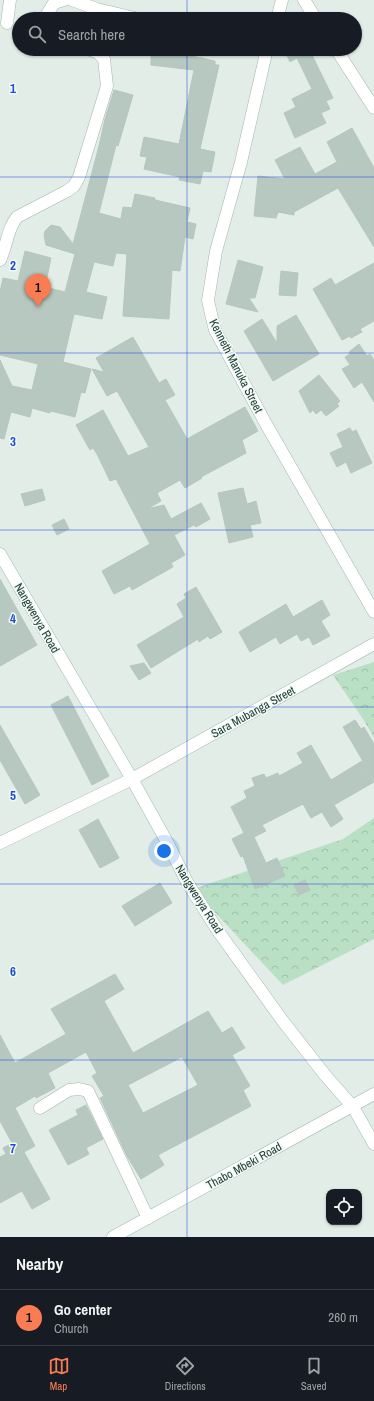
<!DOCTYPE html>
<style>
:root{--surface:#171b24;--page:#242831;--text:#f1f3f6;--muted:#9ea1a6;--line:#363941;--accent:#f97c53}
body{margin:0;font-family:"Archivo Narrow",sans-serif;background:var(--page);color:var(--text)}
.controls{position:absolute;right:12px;bottom:12px;display:grid;overflow:hidden;border-radius:8px;box-shadow:0 1px 3px #0004}
.controls button{width:36px;height:36px;display:grid;place-items:center;padding:0;border:0;border-bottom:1px solid var(--line);background:var(--surface);color:var(--text);font:20px sans-serif}
.you{position:absolute;left:164px;top:851px;width:14px;height:14px;margin:-10px;border:3px solid #fff;border-radius:50%;background:#1a73e8;box-shadow:0 0 0 6px #1a73e833}
.badge{display:grid;place-items:center;width:26px;height:26px;border-radius:50%;background:var(--accent);color:#111;font-size:13px;font-weight:700}
.pin{position:absolute;translate:-50% -33px;filter:drop-shadow(0 1px 2px #0008)}
.pin::after{content:'';position:absolute;top:21px;width:14px;height:12px;background:inherit;clip-path:polygon(0 0,100% 0,50% 100%)}
.list{margin:0;padding:0;list-style:none}
h2{display:flex;justify-content:space-between;align-items:center;height:52px;margin:0;padding:0 16px;font-size:17px}
h2 small{font-size:13px;font-weight:400;color:var(--muted)}
.list li{display:grid;grid-template-columns:26px 1fr auto;gap:12px;align-items:center;box-sizing:border-box;height:56px;padding:0 16px;border-top:1px solid var(--line)}
.list b{display:block;font-size:15px;white-space:nowrap}
.list p{margin:0;font-size:13px;white-space:nowrap;color:var(--muted)}
.list em{font-size:13px;font-style:normal;color:var(--muted)}
.icon{flex:none;width:22px;height:22px;fill:none;stroke:currentColor;stroke-width:2;stroke-linecap:round;stroke-linejoin:round}
.map{position:relative;flex:none;width:374px;height:1237px;overflow:hidden}
.search{position:absolute;background:var(--surface);box-shadow:0 1px 3px #0004;left:12px;right:12px;top:12px;height:44px;display:flex;align-items:center;gap:10px;box-sizing:border-box;padding:0 14px;border-radius:22px;color:var(--muted);font-size:15px}
.sheet{height:108px;background:var(--surface)}
nav{display:flex;justify-content:space-around;align-items:center;box-sizing:border-box;height:56px;border-top:1px solid var(--line);background:var(--surface);font-size:11px;color:var(--muted)}
nav a{display:grid;justify-items:center;gap:2px}
nav .on{color:var(--accent)}
.map>svg:first-child{display:block}
.forest{fill:url(#forest-crowns)}
.building{fill:#b7c8c1;stroke:#b4c7bf;fill-rule:evenodd}
.lines{fill:none;stroke-linecap:round;stroke-linejoin:round}
.minor-casing{stroke:#a4b5af;stroke-width:13}
.secondary-casing{stroke:#9fb9b0;stroke-width:13}
.minor{stroke:#fff;stroke-width:12}
.secondary{stroke:#fff;stroke-width:12}
.grid{fill:none;stroke:#1d4ed8;stroke-width:1;stroke-opacity:0.55}
.labels{text-anchor:middle;stroke-width:3;stroke-linejoin:round;paint-order:stroke}
.street-label{font-size:12px;fill:#213f37;stroke:#f2f9f6}
.grid-label{font-size:13px;text-anchor:middle;font-weight:bold;fill:#1d4ed8;stroke:#f2f9f6;stroke-width:3;stroke-linejoin:round;paint-order:stroke}
</style>
<div class="map">
<svg width="374" height="1237" viewBox="0 0 374 1237">
<defs>
<pattern id="forest-crowns" width="20" height="18" patternUnits="userSpaceOnUse"><rect width="20" height="18" fill="#b9dfc4"/><path d="M2 6a3 3 0 1 1 6 0M12 15a3 3 0 1 1 6 0" fill="none" stroke="#9fc0a9"/></pattern>
</defs>
<rect width="100%" height="100%" fill="#e2ede8"/>
<g class="forest">
<path d="M374,662V738L365,722L333,675Z"/>
<path d="M374,818V939L283,985L193,889L343,839Z"/>
</g>
<g class="building">
<path d="M167,49H179L178,53L215,61V65H219L200,149L215,152L211,172L203,171L200,184L179,180L180,177L144,169L147,157L140,156L144,137L179,144L194,70L151,65V50H167Z"/>
<path d="M284,49H315L310,51L333,98L326,101L330,109L321,113L326,123L295,138L284,113L296,107L292,99L312,89L297,58L290,62Z"/>
<path d="M114,90L133,95L118,146L116,145L99,213L121,219L123,207L132,208L135,194L155,198V200L190,208L187,222L196,224L193,239L185,237L180,271L172,270L169,319L123,316L127,254L116,253L113,266L94,262L86,292L107,297L102,319L74,314L63,362L91,369L85,393L81,392L75,417L51,411L50,413L32,408L30,417L11,412L4,439L0,438V360L12,386L32,390L38,364L0,355V292L3,278L18,281L25,251L51,258L45,287L65,292L75,254L46,245L44,235L45,231L51,225L60,227L73,244L99,146L105,119Z"/>
<path d="M352,128L374,168V247L338,188L294,212V215L278,212L276,218L254,216L258,176L285,179L275,160L300,147L315,174L337,162L327,142Z"/>
<path d="M238,260L263,267L255,298H249L258,312L226,304Z"/>
<path d="M374,263V321L360,329L362,332L351,338L350,336L342,340L313,289L331,278L335,285Z"/>
<path d="M281,271L298,273L296,296L279,295Z"/>
<path d="M296,315L319,354L273,381L244,331L262,319L277,343V326Z"/>
<path d="M133,337L159,383L166,379L175,395L165,400L187,439L245,407L258,431L242,440L246,453L201,477L202,478L185,488L180,480L157,493L161,501L147,509L164,505L171,519L201,503L210,519L196,527L194,525L174,535L185,555L171,563L173,567L132,590L130,586L114,594L102,571L150,544L116,479L110,481L97,454L93,448L90,450L76,425L103,410L128,456L149,447L117,391L107,396L92,369L104,372L96,358Z"/>
<path d="M359,344L367,356L370,354L374,360V402L362,382L354,388L342,369L350,365L345,357L350,354L349,352Z"/>
<path d="M319,375L340,401L337,404L339,406L326,416L321,410L316,414L313,410L310,413L299,391Z"/>
<path d="M350,428L352,432L356,430L372,463L351,473L346,462L337,467L330,453L343,447L337,434Z"/>
<path d="M243,488L247,504L256,501L261,523L250,525L253,537L229,543L218,493Z"/>
<path d="M42,489L45,500L25,506L21,494Z"/>
<path d="M64,519L69,529L57,535L52,525Z"/>
<path d="M0,579L37,645L0,666Z"/>
<path d="M196,587L222,632L210,639L208,636L199,642L198,639L151,668L137,645L184,617L177,604L186,598L184,594Z"/>
<path d="M322,600L330,615L321,621L330,636L313,645L309,637L301,641L297,634L280,644L276,637L250,652L239,632L286,604L293,617Z"/>
<path d="M144,663L151,673L139,680L130,666Z"/>
<path d="M68,696L109,776L92,785L51,705Z"/>
<path d="M355,720L361,729L364,727L374,744V780L343,727Z"/>
<path d="M0,725L40,795L25,804L0,760Z"/>
<path d="M311,745L331,780L362,761L374,782L334,805L343,819L331,827L322,812L311,818L303,804L262,825L266,831L254,837L266,863L277,858L285,876L255,889L243,856L241,857L232,839L244,833L231,807L247,798L244,791L255,786L252,778L264,774L266,778L278,773L279,776L303,763L297,753Z"/>
<path d="M98,819L119,858L100,868L79,830Z"/>
<path d="M305,880L310,890L299,895L294,885Z"/>
<path d="M160,883L172,903L135,926L122,906Z"/>
<path d="M115,974L124,989L104,1001L133,1053L208,1011L222,1033L232,1027L245,1048L232,1055L250,1086L243,1090L251,1106L158,1155L164,1165L141,1179L127,1156L100,1098L104,1096L92,1076L97,1073L86,1052L48,1073L55,1088L36,1098L35,1096L15,1108L35,1146L24,1152L50,1199L32,1209L22,1191L0,1203V1157L6,1154L3,1148L12,1143L0,1121V1035L15,1063L66,1034L51,1009ZM182,1057L198,1085L143,1113L128,1085Z"/>
<path d="M86,1105L103,1139L86,1148L89,1154L68,1165L49,1130L78,1115L76,1110Z"/>
</g>
<g class="lines">
<g class="minor-casing">
<g id="minor">
<path d="M72,0L97,9L139,19"/>
<path d="M304,0L316,19"/>
<path d="M44,19L54,3L64,0"/>
<path d="M277,19L282,0"/>
<path d="M7,23L10,0"/>
<path d="M267,49L241,162L216,251L208,300L211,314L215,330L266,424L374,612"/>
<path d="M336,49L374,108"/>
<path d="M0,260C7,246 7,229 17,217L67,191L74,186L79,177L107,86L104,59L98,53L88,49"/>
<path d="M0,843L132,779L374,644"/>
<path d="M40,1108L69,1090L79,1089L88,1091L148,1218"/>
</g>
</g>
<g class="secondary-casing">
<g id="secondary">
<path d="M0,554L132,779L167,842L187,882L218,931L282,1020L325,1075L353,1107L374,1144"/>
<path d="M113,1237L374,1094"/>
</g>
</g>
<use href="#minor" class="minor"/>
<use href="#secondary" class="secondary"/>
</g>
<path class="grid" d="M187,0V19M187,49V1237M0,177H374M0,353H374M0,530H374M0,707H374M0,884H374M0,1060H374"/>
<g class="labels">
<g class="street-label">
<text transform="translate(236 366) rotate(63)" y="4">Kenneth Manuka Street</text>
<text transform="translate(37 618) rotate(60)" y="4">Nangwenya Road</text>
<text transform="translate(253 712) rotate(-29)" y="4">Sara Mubanga Street</text>
<text transform="translate(199 899) rotate(58)" y="4">Nangwenya Road</text>
<text transform="translate(244 1166) rotate(-29)" y="4">Thabo Mbeki Road</text>
</g>
</g>
<g class="grid-label">
<text x="13" y="93">1</text>
<text x="13" y="270">2</text>
<text x="13" y="446">3</text>
<text x="13" y="623">4</text>
<text x="13" y="800">5</text>
<text x="13" y="976">6</text>
<text x="13" y="1153">7</text>
</g>
</svg>
<div class="controls">
<button><svg class="icon" aria-label="locate" viewBox="0 0 24 24"><circle cx="12" cy="12" r="6"/><path d="M12 2v4M12 18v4M2 12h4M18 12h4"/></svg></button>
</div>
<div class="you"></div>
<div class="pin badge" style="left:38px;top:307px">1</div>
<div class="search"><svg class="icon" aria-label="search" viewBox="0 0 24 24"><circle cx="10" cy="10" r="6"/><path d="M15 15l6 6"/></svg>Search here</div>
</div>
<section class="sheet">
<h2>Nearby<small></small></h2>
<ul class="list">
<li><span class="badge">1</span><div><b>Go center</b><p>Church</p></div><em>260 m</em></li>
</ul>
</section>
<nav>
<a class="on"><svg class="icon" aria-label="map" viewBox="0 0 24 24"><path d="M3 6l6-2 6 2 6-2v14l-6 2-6-2-6 2zM9 4v14M15 6v14"/></svg>Map</a>
<a><svg class="icon" aria-label="directions" viewBox="0 0 24 24"><path d="M12 3l9 9-9 9-9-9zM9 14v-3h6M13 9l2 2-2 2"/></svg>Directions</a>
<a><svg class="icon" aria-label="saved" viewBox="0 0 24 24"><path d="M7 4h10v16l-5-4-5 4z"/></svg>Saved</a>
</nav>
